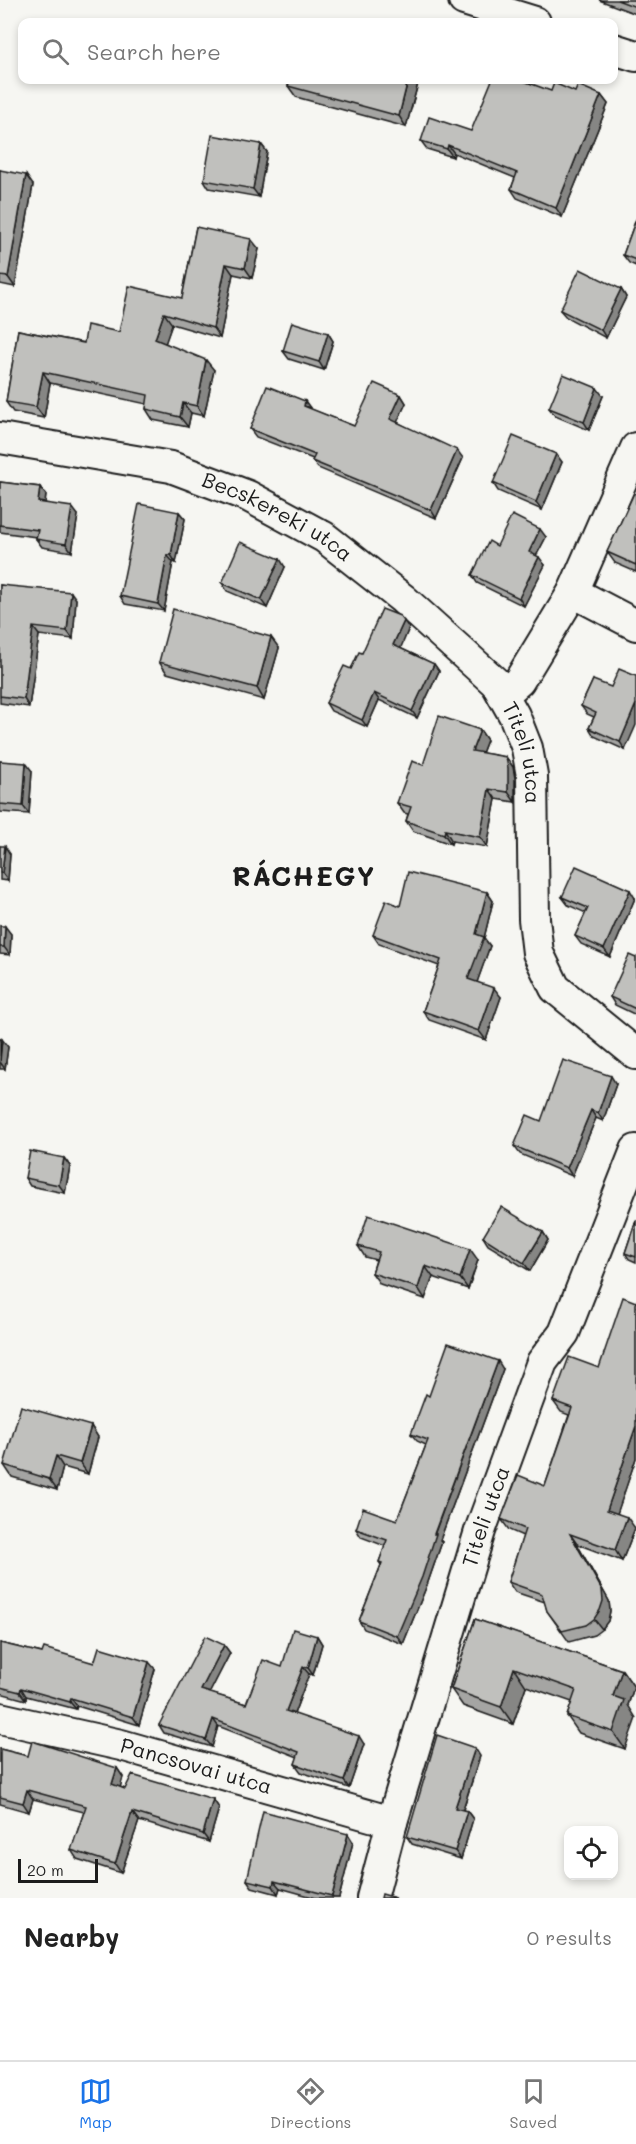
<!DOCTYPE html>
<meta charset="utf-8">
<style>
:root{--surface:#fff;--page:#f6f6f6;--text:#222;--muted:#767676;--line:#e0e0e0;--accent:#1a73e8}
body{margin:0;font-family:Mali,sans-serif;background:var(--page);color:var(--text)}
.controls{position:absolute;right:18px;bottom:18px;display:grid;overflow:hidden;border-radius:12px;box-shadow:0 3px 9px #0003}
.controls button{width:54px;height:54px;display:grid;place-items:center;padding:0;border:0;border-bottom:2px solid var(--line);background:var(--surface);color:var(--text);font:30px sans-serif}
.scale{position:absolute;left:18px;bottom:15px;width:80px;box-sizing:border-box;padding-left:6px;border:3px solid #1c1c1c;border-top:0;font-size:16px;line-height:21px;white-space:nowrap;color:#1c1c1c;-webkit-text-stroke:4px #f6f6f2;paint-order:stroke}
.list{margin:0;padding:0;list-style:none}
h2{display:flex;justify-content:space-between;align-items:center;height:78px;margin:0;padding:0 24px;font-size:26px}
h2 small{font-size:20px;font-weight:400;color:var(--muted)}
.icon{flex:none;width:33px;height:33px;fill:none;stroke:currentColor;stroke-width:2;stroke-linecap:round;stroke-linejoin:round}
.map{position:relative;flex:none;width:636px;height:1898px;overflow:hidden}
.search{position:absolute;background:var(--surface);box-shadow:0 3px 9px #0003;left:18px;right:18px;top:18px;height:66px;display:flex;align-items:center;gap:15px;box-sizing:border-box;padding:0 21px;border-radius:12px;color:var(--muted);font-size:22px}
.sheet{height:162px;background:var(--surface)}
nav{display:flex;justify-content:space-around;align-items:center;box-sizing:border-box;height:84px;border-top:2px solid var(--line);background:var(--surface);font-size:16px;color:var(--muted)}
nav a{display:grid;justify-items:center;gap:3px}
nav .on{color:var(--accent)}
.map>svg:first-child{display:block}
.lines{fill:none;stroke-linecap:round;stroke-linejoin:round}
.minor-casing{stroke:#1c1c1c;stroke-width:34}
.minor{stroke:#f6f6f2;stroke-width:30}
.wall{fill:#a5a5a3;stroke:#1c1c1c;stroke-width:1.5}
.shaded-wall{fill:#868684;stroke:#1c1c1c;stroke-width:1.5}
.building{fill:#c0c0bd;stroke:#1c1c1c;stroke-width:1.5}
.labels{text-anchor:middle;stroke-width:4.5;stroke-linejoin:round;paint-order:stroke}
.street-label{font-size:21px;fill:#1c1c1c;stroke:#f6f6f2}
.district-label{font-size:27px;font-weight:bold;letter-spacing:1.5px;fill:#1c1c1c;stroke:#f6f6f2}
</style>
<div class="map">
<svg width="636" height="1898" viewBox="0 0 636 1898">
<rect width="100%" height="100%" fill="#f6f6f2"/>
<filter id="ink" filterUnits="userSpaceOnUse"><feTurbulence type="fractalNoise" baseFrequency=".0167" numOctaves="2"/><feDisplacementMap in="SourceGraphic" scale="12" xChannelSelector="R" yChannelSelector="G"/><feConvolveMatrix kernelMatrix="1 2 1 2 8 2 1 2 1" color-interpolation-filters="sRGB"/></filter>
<g filter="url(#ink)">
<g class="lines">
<g class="minor-casing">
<g id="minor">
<path d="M464,0L535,22"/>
<path d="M614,49L636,56"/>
<path id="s1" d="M0,438L171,467L248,496L324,537L403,599L496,683L514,715L527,748L532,776L534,919L538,953L555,988L636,1054"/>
<path d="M573,592L636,625"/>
<path d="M503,695L519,681L573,592L636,448"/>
<path id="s2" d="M0,1718L121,1745L392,1822"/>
<path id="s3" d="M372,1898L392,1822L480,1531L542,1362L564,1333L636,1150"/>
</g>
</g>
<use href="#minor" class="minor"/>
</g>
<g class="wall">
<path d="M599,0H636V14Z"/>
<path d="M290,80H419L406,127L296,97L288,86Z"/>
<path d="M551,91L575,92L601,95L608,104L562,217L517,198L511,189L515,178L454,153L453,157L427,149L421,141L471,131Z"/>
<path d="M261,144L267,152L259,197L209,188L204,180Z"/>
<path d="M0,170L33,185L15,287L0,284Z"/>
<path d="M636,219V266L629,263L623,255Z"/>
<path d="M196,227L259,249L252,278L233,274L220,338L172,324L165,343L214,370L204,416L191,413L188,427L153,420L146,409L147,404L50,383L44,418L13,412L6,402L18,330L84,343L119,332L182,298Z"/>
<path d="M621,289L626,297L606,338L566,317L560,310Z"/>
<path d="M328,333L333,341L324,370L289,359L283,351Z"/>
<path d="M401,395L406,403L397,422L463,458L436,518L318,468L312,461L313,459L256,437L250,429L305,401L310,409L354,426Z"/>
<path d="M603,396L589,430L555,416L549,408Z"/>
<path d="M556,454L562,462L542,510L498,491L493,483Z"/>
<path d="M0,482L40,487L46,495L45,503L78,515L72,552L42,547L36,539V537L0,532Z"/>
<path d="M636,494V572L615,563L607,552Z"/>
<path d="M179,512L185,519L176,563L173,562L164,611L125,604L120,596Z"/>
<path d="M546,537L536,556L545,565L524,606L477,583L472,575L497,546Z"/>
<path d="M285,567L267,608L227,591L222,583Z"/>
<path d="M0,585L76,599L73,639L39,635L29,707L0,703Z"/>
<path d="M409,628L400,648L434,664L439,671L417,718L379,700L367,727L331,711L326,703L362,653Z"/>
<path d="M279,648L264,700L167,673L159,662Z"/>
<path d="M593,680L625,750L594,736L589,728L594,717L587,714L581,706Z"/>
<path d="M480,730L487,740L482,753L506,757L513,767L515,778V802L496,799L487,847L452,841L451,844L413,831L406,821L408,814L404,813L397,803L423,765Z"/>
<path d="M0,761L32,771L29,814L0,812Z"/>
<path d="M0,846L10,854L8,881L0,880Z"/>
<path d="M487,892L493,901L484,938L490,946L477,982L501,997L486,1040L429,1020L423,1011L439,966L379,944L373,935L400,906Z"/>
<path d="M562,897L635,898L610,957L581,944L575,936L586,913L568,905Z"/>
<path d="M0,926L11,934L10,955L0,954Z"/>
<path d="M636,958V1015L615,1005L610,997Z"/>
<path d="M0,1039L8,1047L5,1069H0Z"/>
<path d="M616,1084L603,1121L596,1118L572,1176L520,1154L514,1146L541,1121Z"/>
<path d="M64,1158L70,1166L65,1193L30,1186L25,1178Z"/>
<path d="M636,1220V1262L629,1259L625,1253Z"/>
<path d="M543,1232L548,1240L530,1271L488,1245L483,1237Z"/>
<path d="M358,1246L478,1260L468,1289L433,1277L425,1299L380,1284L372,1273L376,1260L365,1257Z"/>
<path d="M636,1302V1458L617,1513L635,1528L622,1561L577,1544L609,1601L610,1611L608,1621L602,1629L594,1635L569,1642L547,1611L545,1602L515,1592L508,1582L523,1536L509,1530L501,1519L545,1486L569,1415L561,1412L553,1401L599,1368Z"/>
<path d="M503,1369L440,1540L442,1542L427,1585L403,1644L364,1629L359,1621L381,1565L379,1562L385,1546L361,1537L356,1529L397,1520L426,1445L417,1441L411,1434L429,1396Z"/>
<path d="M91,1426L98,1437L88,1474L63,1467L57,1490L12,1477L4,1465Z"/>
<path d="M475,1619L622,1670L634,1687L628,1705L625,1749L579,1733L567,1716L572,1702L526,1686L513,1724L463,1706L451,1689Z"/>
<path d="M317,1636L322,1644L313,1675L309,1674L294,1714L364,1744L349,1788L301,1772L295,1764L298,1757L218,1726L212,1747L164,1733L159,1725L224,1645L230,1653L209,1693L246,1704L282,1667Z"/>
<path d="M0,1643L42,1653L94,1663L155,1669L139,1725L77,1706L76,1709L26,1696V1700L0,1693Z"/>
<path d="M0,1749L28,1756L117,1768L123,1777L120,1787L125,1789L213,1799L219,1808L209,1842L139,1821L121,1873L77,1859L71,1850L84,1812L33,1799L29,1812L0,1804Z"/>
<path d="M480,1756L463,1810L467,1811L473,1819L461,1859L412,1844L407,1837Z"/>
<path d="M353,1842L339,1898H316L280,1888L278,1894L252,1887L247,1880Z"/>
</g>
<g class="shaded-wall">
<path d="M408,80H419L406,127L399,116Z"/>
<path d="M601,95L608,104L562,217L556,208Z"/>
<path d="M261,144L267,152L259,197L253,189Z"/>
<path d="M448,145L454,153L453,157L447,149Z"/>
<path d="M26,175L33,185L15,287L8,277Z"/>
<path d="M251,239L259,249L252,278L245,268Z"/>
<path d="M226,264L233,274L220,338L213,328Z"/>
<path d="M621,289L626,297L606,338L601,330Z"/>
<path d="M164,313L172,324L163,350L155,339Z"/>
<path d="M328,333L333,341L324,370L319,362Z"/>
<path d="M206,360L214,370L204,416L197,406Z"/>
<path d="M43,372L50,383L44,418L36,407Z"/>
<path d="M597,388L603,396L589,430L584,422Z"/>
<path d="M401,395L406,403L395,427L390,419Z"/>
<path d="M305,401L311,409L304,406Z"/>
<path d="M183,403L191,413L188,427L180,417Z"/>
<path d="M457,450L463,458L436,518L431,510Z"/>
<path d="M556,454L562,462L542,510L536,502Z"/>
<path d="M40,487L46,495L44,510L38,502Z"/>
<path d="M72,507L78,515L72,552L66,544Z"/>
<path d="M179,512L185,519L176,563L171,555Z"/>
<path d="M540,529L546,537L534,560L529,552Z"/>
<path d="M167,555L173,562L164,611L158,604Z"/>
<path d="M539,557L545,565L524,606L519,598Z"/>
<path d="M280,559L285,567L267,608L261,600Z"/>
<path d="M71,592L76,599L73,639L67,631Z"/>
<path d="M404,621L409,628L399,652L393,645Z"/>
<path d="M33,627L39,635L29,707L24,699Z"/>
<path d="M271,637L279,648L264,700L257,688Z"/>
<path d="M434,664L439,671L417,718L412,711Z"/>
<path d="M374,693L379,700L367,727L362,720Z"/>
<path d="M636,704V725L625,750L620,742Z"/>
<path d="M480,730L487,740L479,761L472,751Z"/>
<path d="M506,757L513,767L515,778V802L508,792Z"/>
<path d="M26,763L32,771L29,814L23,806Z"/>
<path d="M489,789L496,799L487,847L480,837Z"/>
<path d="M445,830L452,841L451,844L444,834Z"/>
<path d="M5,846L10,854L8,881L2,873Z"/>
<path d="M630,890L635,898L610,957L604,949Z"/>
<path d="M487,892L493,901L484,938L490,946L475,988L468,979L476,934Z"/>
<path d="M5,926L11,934L10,955L4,947Z"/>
<path d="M494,988L501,997L486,1040L479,1031Z"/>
<path d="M2,1039L8,1047L5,1069L0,1062Z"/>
<path d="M611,1076L616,1084L603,1121L598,1113Z"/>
<path d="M591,1110L596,1118L572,1176L567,1168Z"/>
<path d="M64,1158L70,1166L65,1193L59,1185Z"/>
<path d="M543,1232L548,1240L530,1271L524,1263Z"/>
<path d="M470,1249L478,1260L468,1289L460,1278Z"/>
<path d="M425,1266L433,1277L425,1299L418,1288Z"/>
<path d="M498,1361L503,1369L440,1540L442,1542L427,1585L403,1644L397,1636Z"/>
<path d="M91,1426L98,1437L88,1474L80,1463Z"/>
<path d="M636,1426V1458L615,1520L607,1510Z"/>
<path d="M56,1456L63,1467L57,1490L49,1479Z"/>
<path d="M627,1517L635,1528L622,1561L615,1550Z"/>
<path d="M570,1534L577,1544L609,1601L610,1611L608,1621L602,1629L594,1619Z"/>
<path d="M317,1636L322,1644L313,1675L308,1668Z"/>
<path d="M224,1645L230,1653L207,1698L201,1690Z"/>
<path d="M149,1662L155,1669L139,1725L133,1717Z"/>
<path d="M303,1667L309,1674L292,1719L286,1711Z"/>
<path d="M514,1668L526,1686L513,1724L501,1707Z"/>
<path d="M622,1670L634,1687L628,1705L636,1718L625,1749L613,1732V1696Z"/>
<path d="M21,1688L26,1696V1700L20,1692Z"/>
<path d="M71,1698L77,1706L76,1709L70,1702Z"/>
<path d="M213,1719L218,1726L212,1747L206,1740Z"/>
<path d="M359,1736L364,1744L349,1788L344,1781Z"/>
<path d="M475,1748L480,1756L461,1815L455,1808Z"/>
<path d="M117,1768L123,1777L119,1792L112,1784Z"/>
<path d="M27,1790L33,1799L29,1812L23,1803Z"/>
<path d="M213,1799L219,1808L209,1842L203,1834Z"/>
<path d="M467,1811L473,1819L461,1859L455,1851Z"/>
<path d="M132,1812L139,1821L121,1873L115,1864Z"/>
<path d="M348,1834L353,1842L339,1898H333L332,1896Z"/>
<path d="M274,1881L280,1888L278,1894L273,1886Z"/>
</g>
<g class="building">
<path d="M617,0H636V7Z"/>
<path d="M290,80H408L399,116L288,86Z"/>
<path d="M492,80H521L551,91L554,83L575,92L578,85L601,95L556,208L511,189L517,173L448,145L447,149L421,141L429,117L471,131Z"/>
<path d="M212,135L261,144L253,189L204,180Z"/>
<path d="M0,170L26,175L8,277L0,276Z"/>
<path d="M636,219V260L623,255Z"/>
<path d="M196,227L251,239L245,268L226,264L213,328L164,313L155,339L206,360L197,406L183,403L180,417L146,409L148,395L43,372L36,407L6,402L18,330L84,343L87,325L119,332L129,286L182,298Z"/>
<path d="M580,269L621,289L601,330L560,310Z"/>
<path d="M292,322L328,333L319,362L283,351Z"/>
<path d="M563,374L597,388L584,422L549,408Z"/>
<path d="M374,383L401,395L390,419L457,450L431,510L312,461L315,455L250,429L267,386L305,401L304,406L354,426Z"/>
<path d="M513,436L556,454L536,502L493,483Z"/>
<path d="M0,482L40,487L38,502L72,507L66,544L36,539L38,530L0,525Z"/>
<path d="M634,493L636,494V565L607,552Z"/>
<path d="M139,504L179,512L171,555H167L158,604L120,596Z"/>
<path d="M512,515L540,529L529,552L539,557L519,598L472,575L489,541L497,546Z"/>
<path d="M240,542L280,559L261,600L222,583Z"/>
<path d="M0,585L71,592L67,631L33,627L24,699L0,696Z"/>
<path d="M173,609L271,637L257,688L159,662Z"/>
<path d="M382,609L400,616L404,621L393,645L434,664L412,711L374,693L362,720L326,703L344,666L351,669L359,652L362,653Z"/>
<path d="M619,669L636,676V704L620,742L589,728L596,713L581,706L593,680L611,687Z"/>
<path d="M439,716L480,730L472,751L506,757L508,768V792L489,789L480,837L445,830L444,834L406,821L411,807L397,803L412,761L423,765Z"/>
<path d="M0,761L26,763L23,806L0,804Z"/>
<path d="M0,846H5L2,873H0Z"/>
<path d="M576,866L630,890L604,949L575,936L588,908L562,897Z"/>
<path d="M408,872L487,892L476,934L484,937L468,979L494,988L479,1031L423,1011L441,960L373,935L386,900L400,906Z"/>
<path d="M0,926H5L4,947H0Z"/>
<path d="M629,955L636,958V1009L610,997Z"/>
<path d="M0,1039H2L0,1056Z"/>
<path d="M563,1060L611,1076L598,1113L591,1110L567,1168L514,1146L527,1115L541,1121Z"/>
<path d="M30,1151L64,1158L59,1185L25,1178Z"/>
<path d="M501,1207L543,1232L524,1263L483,1237Z"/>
<path d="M368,1215L470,1249L460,1278L425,1266L418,1288L372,1273L379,1252L358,1246Z"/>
<path d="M636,1220V1257L625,1253Z"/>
<path d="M623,1297L636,1302V1426L607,1510L627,1517L615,1550L570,1534L602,1590L603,1601L600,1610L594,1619L586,1625L562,1631L547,1611L542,1594L508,1582L525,1529L501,1519L518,1475L545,1486L572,1408L553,1401L569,1357L599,1368Z"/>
<path d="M448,1343L498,1361L434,1534H436L422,1577L397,1636L359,1621L382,1563L379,1562L387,1540L356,1529L363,1508L397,1520L428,1440L411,1434L426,1394L429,1396Z"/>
<path d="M21,1406L91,1426L80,1463L56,1456L49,1479L4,1465Z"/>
<path d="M475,1619L622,1670L613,1696L624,1700L613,1732L567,1716L576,1690L514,1668L501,1707L451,1689Z"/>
<path d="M293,1629L317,1636L308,1668L303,1667L286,1711L359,1736L344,1781L295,1764L299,1752L213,1719L206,1740L159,1725L205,1636L224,1645L201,1690L246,1704L263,1660L282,1667Z"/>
<path d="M0,1643L42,1653L44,1648L94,1663L99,1647L149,1662L133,1717L71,1698L70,1702L21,1688L20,1692L0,1687Z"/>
<path d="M437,1735L475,1748L455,1808L467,1811L455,1851L407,1837Z"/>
<path d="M32,1741L117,1768L112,1784L125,1789L132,1775L213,1799L203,1834L132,1812L115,1864L71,1850L86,1806L27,1790L23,1803L0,1797V1749L28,1756Z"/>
<path d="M263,1811L348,1834L332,1896L274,1881L273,1886L247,1880Z"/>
<path d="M382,1894L396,1898H381Z"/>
</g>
</g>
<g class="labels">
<g class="street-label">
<text dy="7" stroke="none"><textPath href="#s1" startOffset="291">Becskereki utca</textPath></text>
<text dy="7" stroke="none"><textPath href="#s1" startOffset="644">Titeli utca</textPath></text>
<text dy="7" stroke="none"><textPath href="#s3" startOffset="398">Titeli utca</textPath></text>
<text dy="7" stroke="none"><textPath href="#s2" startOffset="202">Pancsovai utca</textPath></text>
</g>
<g class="district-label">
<text x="304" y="886">RÁCHEGY</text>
</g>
</g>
</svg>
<div class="controls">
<button><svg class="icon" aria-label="locate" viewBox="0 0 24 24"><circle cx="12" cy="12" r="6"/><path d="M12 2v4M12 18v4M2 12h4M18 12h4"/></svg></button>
</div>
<div class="scale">20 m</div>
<div class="search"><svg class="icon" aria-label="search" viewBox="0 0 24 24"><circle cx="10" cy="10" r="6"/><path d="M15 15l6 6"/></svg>Search here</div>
</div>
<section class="sheet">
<h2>Nearby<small>0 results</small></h2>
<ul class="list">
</ul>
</section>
<nav>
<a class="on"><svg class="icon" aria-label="map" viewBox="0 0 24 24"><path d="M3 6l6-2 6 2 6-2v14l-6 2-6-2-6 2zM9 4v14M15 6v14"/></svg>Map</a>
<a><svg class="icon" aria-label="directions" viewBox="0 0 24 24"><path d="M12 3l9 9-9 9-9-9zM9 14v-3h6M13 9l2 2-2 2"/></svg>Directions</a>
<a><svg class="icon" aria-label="saved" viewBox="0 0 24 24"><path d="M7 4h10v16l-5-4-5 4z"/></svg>Saved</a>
</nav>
